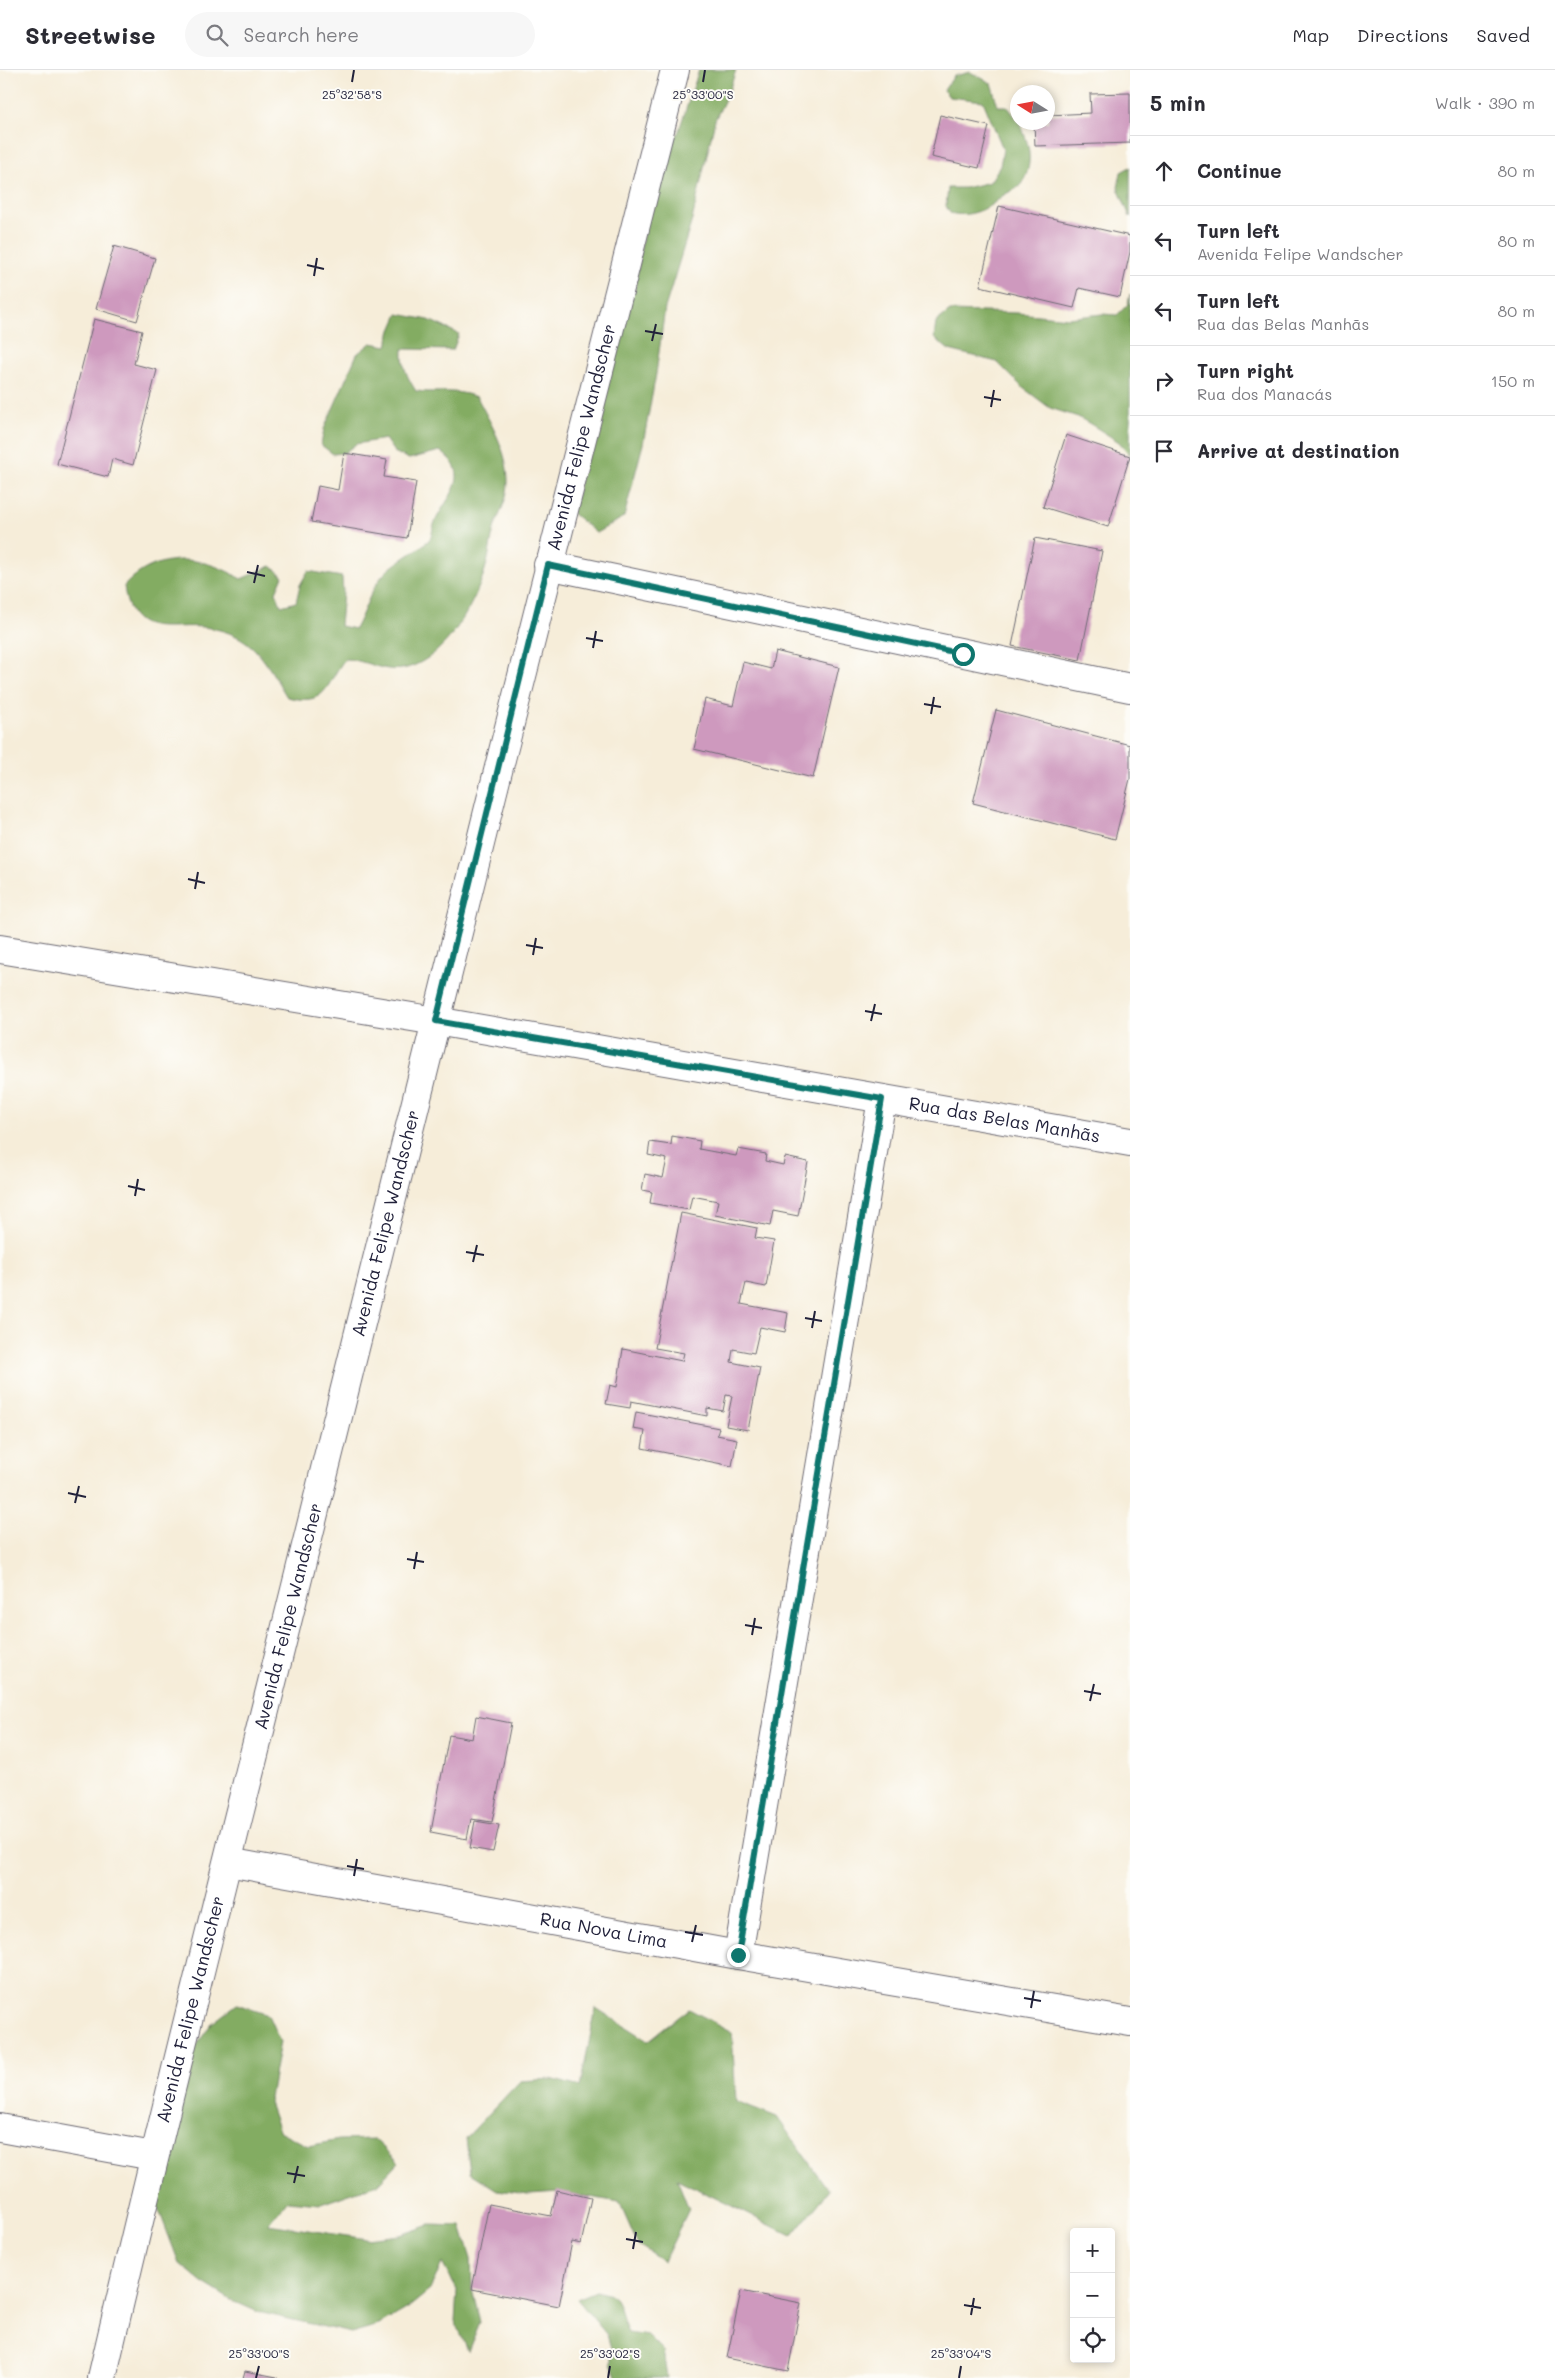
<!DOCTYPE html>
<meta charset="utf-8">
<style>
:root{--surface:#fff;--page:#f7f7f7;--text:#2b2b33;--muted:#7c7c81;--line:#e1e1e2}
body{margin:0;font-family:Mali,sans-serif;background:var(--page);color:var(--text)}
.controls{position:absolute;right:15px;bottom:15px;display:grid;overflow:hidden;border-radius:5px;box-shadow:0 2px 8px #0003}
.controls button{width:45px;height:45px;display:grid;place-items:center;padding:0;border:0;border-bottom:1px solid var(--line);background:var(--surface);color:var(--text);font:25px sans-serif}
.compass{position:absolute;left:1010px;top:15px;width:45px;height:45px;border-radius:50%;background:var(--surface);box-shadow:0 2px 8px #0003;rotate:281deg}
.stop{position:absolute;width:15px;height:15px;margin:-11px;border:4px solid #0f766e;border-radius:50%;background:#fff}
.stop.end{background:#0f766e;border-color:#fff;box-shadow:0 1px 5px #0008}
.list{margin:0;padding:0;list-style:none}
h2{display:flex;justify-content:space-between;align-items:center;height:65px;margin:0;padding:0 20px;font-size:21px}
h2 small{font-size:16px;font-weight:400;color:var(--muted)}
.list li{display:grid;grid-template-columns:32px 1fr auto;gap:15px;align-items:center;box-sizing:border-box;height:70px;padding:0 20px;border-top:1px solid var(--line)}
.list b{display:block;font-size:19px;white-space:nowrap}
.list p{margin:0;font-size:16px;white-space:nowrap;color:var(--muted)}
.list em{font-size:16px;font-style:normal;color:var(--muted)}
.icon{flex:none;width:28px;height:28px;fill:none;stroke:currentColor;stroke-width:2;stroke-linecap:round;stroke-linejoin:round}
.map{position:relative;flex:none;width:1130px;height:2308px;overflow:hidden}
header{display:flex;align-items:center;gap:30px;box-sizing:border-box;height:70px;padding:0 25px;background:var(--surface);border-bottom:1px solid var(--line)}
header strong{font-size:24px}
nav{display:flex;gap:28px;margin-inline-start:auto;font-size:18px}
.search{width:350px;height:45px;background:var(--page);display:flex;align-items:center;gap:12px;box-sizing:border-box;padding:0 18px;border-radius:28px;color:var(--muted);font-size:19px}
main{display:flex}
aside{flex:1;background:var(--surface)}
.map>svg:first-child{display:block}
.forest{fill:#83ac62;stroke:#52674e}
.building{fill:#ce99be}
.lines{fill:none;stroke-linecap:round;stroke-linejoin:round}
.minor-casing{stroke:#6c6972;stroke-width:30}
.minor{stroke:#fff;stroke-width:28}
.route{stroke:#0f766e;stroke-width:6}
.ticks{fill:none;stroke:#22223b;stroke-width:2}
.labels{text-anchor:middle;stroke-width:4;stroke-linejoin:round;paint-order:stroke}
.street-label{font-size:18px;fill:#22223b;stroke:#fdfcf7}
.ticks-label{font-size:12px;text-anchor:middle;fill:#22223b;stroke:#fdfcf7;stroke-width:4;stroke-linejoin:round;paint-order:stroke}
</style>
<header>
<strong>Streetwise</strong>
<div class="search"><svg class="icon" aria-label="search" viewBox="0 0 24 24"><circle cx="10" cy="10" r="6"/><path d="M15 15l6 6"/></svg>Search here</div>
<nav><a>Map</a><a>Directions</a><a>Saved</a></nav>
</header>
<main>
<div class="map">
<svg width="1130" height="2308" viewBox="0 0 1130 2308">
<rect width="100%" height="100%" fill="#fdfcf7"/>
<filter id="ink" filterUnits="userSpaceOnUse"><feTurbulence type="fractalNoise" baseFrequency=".02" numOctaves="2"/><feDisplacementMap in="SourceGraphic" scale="10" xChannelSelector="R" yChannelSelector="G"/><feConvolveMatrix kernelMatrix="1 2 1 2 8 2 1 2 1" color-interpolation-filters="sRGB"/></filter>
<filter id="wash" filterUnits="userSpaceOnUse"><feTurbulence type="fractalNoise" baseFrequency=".0096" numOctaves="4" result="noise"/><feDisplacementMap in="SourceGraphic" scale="20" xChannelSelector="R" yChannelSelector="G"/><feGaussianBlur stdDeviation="1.12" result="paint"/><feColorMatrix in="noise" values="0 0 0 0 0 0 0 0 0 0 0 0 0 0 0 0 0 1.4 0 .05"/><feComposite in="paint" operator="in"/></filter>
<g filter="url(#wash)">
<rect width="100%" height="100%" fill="#f6edd9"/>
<g class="forest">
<path d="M699,0H736L729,21L715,50L692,150L665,238L656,304L643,374L624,447L596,463L572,443L620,251L635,219L645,151L661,91L678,63Z"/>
<path d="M970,2L991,13L998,36H1007C1023,55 1039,86 1022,113C1018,120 1006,122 1000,128C987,140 968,148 950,143L946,136L948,118H965L990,112L1000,96L1003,79L983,31L949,27L944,20L954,6Z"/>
<path d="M1130,97V147L1118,118L1121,102Z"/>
<path d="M1130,224V385L1119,372L1092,355L1078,347L1050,338L1022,317L997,292L949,280L934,268L936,252L950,241L1018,243L1068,248L1102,244L1117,245L1128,234Z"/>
<path d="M398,244L429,250L459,264L453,280L403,279C402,296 407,307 416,321C440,324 452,318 477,327C491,354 508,381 508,412C508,429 499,444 494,459C491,470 490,482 487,493C477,530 448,587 407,598C384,604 367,590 345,589C325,615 328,637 287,627C273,605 260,577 236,566C226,561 213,558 202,557C163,554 130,570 124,516C157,480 203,485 241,509L271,496L283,506L276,522L281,536L296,532L300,515L308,501L342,507L343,522L340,556L355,559C365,541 370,520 383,505C393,493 416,482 429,470C433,465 432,458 435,452C447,425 475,406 440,381L409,389L394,382L385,369L356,374L344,383L333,384L321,375L324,359L357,284L371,273L387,276L391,260Z"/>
<path d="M237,1934L268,1945L280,1972L269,2033L279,2061L308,2076L339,2070L374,2069L399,2092L378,2114L321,2134L287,2131L268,2154L367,2169L400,2165L430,2155L461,2156L471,2188L472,2219L480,2252L468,2281L455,2251L457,2220L442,2193L430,2220L408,2238L379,2255L351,2263L258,2242L231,2230L202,2212L179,2193L157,2135L194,1979L211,1954Z"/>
<path d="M596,1938L648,1971L689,1939L732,1962L736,2031L777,2047L829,2121L792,2166L677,2109L689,2139L664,2191L638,2175L619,2132L560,2122L529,2124L497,2120L470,2103L466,2068L520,2011L551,2009L580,2017Z"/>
<path d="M596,2221L614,2226C624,2241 620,2248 628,2263L649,2266L663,2280L667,2308H617L611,2294V2278L607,2265L577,2229Z"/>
</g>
<g id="blocks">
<g class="building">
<path d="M1130,23V73L1035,76L1034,52H1048V45L1091,43L1090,24Z"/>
<path d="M940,45L989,56L979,98L931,87Z"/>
<path d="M999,136L1130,166V182L1120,227L1079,218L1074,238L980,216Z"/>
<path d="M114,176L155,188L137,251L96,239Z"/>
<path d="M94,249L142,261L134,294L157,300L133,395L112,389L108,407L57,394Z"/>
<path d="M1066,365L1130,386L1108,457L1043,437Z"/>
<path d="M344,383L387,390L384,407L416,412L407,468L311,452L318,416L338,420Z"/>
<path d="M1035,468L1102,481L1080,590L1012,576Z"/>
<path d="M775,581L839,597L813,708L694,679L705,629L733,636L743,592L771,599Z"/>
<path d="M996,640L1130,675V709L1115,769L973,733Z"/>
<path d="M672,1066L700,1071L699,1079L736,1086L738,1079L766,1084L765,1091L783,1095L785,1087L808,1092L798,1146L773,1141L770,1156L715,1145L718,1131L692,1126L689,1140L650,1133L652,1122L642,1120L645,1104L663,1108L667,1089L648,1085L650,1072L671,1075Z"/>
<path d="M681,1143L757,1158L755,1168L774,1171L766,1217L746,1213L741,1234L788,1243L785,1262L760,1257L754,1283L733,1279L731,1292L760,1298L748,1360L726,1356L732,1326L726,1325L723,1341L707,1338V1346L631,1331L630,1338L606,1334L610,1315L617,1317L623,1279L682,1291L684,1283L655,1278Z"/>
<path d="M636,1342L719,1358L717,1365L737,1369L732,1396L642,1378L645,1361L633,1359Z"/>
<path d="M476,1646L511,1653L492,1752L471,1749L467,1769L431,1762L449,1665L472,1669Z"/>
<path d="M475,1751L499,1755L493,1782L470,1778Z"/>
<path d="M557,2120L591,2128L581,2174L572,2172L559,2236L472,2219L489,2134L551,2146Z"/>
<path d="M741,2221L801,2233L788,2301L727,2288Z"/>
<path d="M245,2301L277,2307V2308H243Z"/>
</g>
</g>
</g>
<g filter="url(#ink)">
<use href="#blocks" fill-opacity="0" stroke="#6c6972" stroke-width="1"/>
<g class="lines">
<g class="minor-casing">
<g id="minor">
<path d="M548,495L1130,618"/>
<path id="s1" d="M0,879L436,951L1130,1072"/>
<path id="s2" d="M228,1792L738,1885L1130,1952"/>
<path d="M738,1885L882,1029"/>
<path d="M0,2058L153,2086"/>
<path id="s3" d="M102,2308C172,2005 250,1704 324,1403C440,935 555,467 675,0"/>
</g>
</g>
<use href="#minor" class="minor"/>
</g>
</g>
<g class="lines" filter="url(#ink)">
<path class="route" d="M738,1885L882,1029L436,951L548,495L963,584"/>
</g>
<path class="ticks" d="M352,12L354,0M703,12L705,0M307,195L324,199M314,206L317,188M645,261L663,264M652,271L656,254M984,327L1001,330M991,337L994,320M247,502L265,506M254,513L258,495M586,568L603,571M593,578L596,561M924,634L941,637M931,644L934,627M188,809L205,813M195,819L198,802M526,875L543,878M533,885L536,868M865,941L882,944M871,951L875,934M128,1116L145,1120M135,1126L138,1109M466,1182L484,1185M473,1192L477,1175M805,1248L822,1251M812,1258L815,1241M68,1423L86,1427M75,1433L79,1416M407,1489L424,1492M414,1499L417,1482M745,1555L762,1558M752,1565L755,1548M1084,1621L1101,1624M1090,1631L1094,1614M347,1796L364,1799M354,1806L357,1789M685,1862L703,1865M692,1872L696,1855M1024,1928L1041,1931M1031,1938L1034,1921M287,2103L305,2106M294,2113L298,2096M626,2169L643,2172M633,2179L636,2162M964,2235L981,2238M971,2245L974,2228M256,2308L259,2296M608,2308L610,2296M959,2308L961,2296"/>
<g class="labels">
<g class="street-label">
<text dy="6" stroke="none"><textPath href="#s3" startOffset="1999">Avenida Felipe Wandscher</textPath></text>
<text dy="6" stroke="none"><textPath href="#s1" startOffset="1019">Rua das Belas Manhãs</textPath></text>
<text dy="6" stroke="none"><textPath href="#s3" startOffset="1189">Avenida Felipe Wandscher</textPath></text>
<text dy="6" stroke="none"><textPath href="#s3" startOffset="784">Avenida Felipe Wandscher</textPath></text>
<text dy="6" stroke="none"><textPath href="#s2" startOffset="382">Rua Nova Lima</textPath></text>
<text dy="6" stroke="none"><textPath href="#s3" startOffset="379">Avenida Felipe Wandscher</textPath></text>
</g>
</g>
<g class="ticks-label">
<text x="352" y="29">25°32'58"S</text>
<text x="703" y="29">25°33'00"S</text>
<text x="259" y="2288">25°33'00"S</text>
<text x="610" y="2288">25°33'02"S</text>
<text x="961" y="2288">25°33'04"S</text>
</g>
</svg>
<div class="controls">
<button>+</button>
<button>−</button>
<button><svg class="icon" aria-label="locate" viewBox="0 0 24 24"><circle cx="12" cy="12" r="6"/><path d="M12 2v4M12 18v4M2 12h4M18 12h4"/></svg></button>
</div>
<svg class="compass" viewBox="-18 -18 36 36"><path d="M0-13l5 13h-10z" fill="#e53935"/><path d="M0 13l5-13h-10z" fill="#7c7c81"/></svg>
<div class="stop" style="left:963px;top:584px"></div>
<div class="stop end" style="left:738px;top:1885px"></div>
</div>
<aside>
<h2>5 min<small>Walk · 390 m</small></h2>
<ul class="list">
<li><svg class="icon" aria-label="ahead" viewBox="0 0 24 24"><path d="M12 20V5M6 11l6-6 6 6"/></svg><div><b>Continue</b></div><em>80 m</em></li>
<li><svg class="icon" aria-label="left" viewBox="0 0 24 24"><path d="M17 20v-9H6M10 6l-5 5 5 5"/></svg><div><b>Turn left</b><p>Avenida Felipe Wandscher</p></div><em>80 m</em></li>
<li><svg class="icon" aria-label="left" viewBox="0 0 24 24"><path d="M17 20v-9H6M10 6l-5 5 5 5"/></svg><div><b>Turn left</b><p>Rua das Belas Manhãs</p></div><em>80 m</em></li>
<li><svg class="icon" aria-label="right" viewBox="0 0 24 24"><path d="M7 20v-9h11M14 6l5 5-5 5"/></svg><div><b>Turn right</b><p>Rua dos Manacás</p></div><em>150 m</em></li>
<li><svg class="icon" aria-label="arrive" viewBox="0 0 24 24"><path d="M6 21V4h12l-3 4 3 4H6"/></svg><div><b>Arrive at destination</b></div></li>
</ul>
</aside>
</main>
